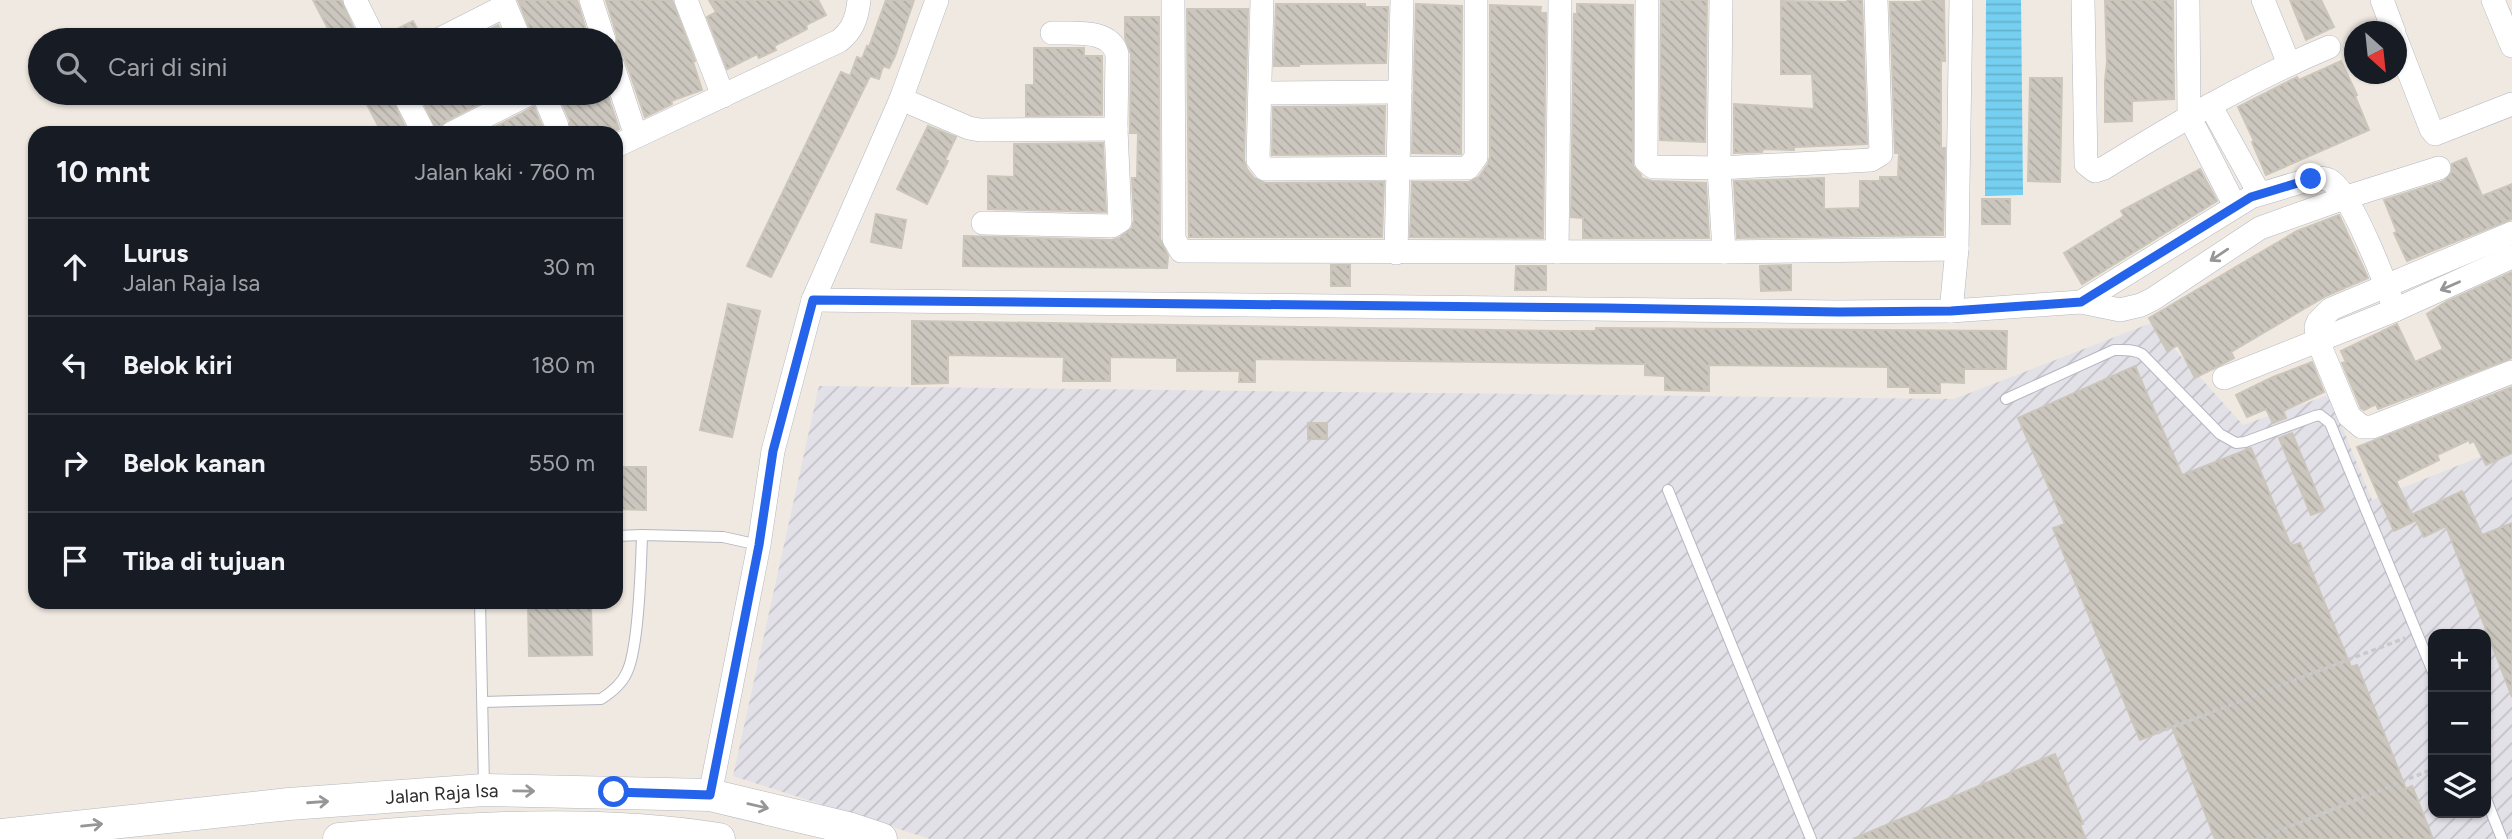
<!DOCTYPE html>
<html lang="id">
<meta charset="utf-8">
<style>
:root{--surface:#171b24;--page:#242831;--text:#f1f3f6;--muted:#9ea1a6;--line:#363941}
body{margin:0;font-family:Figtree,sans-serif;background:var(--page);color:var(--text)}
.controls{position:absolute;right:21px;bottom:21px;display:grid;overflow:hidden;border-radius:14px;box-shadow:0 2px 5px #0004}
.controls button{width:63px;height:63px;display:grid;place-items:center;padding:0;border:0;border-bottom:2px solid var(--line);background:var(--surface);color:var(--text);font:35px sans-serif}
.compass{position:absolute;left:2344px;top:21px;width:63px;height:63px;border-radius:50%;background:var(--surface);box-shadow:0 2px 5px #0004;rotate:153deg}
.stop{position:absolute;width:21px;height:21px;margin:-16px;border:5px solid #2563eb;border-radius:50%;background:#fff}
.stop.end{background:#2563eb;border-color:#fff;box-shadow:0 2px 7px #0008}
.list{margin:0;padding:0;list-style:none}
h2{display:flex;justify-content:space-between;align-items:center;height:91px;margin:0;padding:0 28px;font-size:30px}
h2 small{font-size:23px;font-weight:400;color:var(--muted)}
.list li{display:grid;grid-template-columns:46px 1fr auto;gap:21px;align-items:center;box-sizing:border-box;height:98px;padding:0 28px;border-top:2px solid var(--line)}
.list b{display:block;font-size:26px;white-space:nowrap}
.list p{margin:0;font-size:23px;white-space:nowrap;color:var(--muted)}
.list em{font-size:23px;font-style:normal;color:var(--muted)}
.icon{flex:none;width:38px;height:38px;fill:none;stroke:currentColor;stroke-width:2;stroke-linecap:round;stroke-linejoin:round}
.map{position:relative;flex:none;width:2512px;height:839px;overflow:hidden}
.search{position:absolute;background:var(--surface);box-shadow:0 2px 5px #0004;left:28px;top:28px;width:595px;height:77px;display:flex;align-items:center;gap:18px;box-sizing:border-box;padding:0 24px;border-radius:38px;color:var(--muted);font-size:26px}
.panel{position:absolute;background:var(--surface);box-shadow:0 2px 5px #0004;left:28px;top:126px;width:595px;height:483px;border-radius:21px}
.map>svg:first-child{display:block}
.industrial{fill:url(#industrial-furrows);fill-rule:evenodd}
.water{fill:url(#water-rules)}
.building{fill:url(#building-back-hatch);stroke:#cbc5ba;stroke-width:2}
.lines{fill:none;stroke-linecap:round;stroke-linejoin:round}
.lane-casing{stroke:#b4b7c1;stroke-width:12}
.street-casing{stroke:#b4b7c1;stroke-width:24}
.secondary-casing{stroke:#b4b7c1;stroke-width:33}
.path{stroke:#c9c9c9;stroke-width:3.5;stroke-dasharray:5 3.5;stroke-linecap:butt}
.lane{stroke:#fff;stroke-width:10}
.street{stroke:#fff;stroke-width:23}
.secondary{stroke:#fff;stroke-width:32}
.oneway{stroke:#969696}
.route{stroke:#2563eb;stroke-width:9}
.labels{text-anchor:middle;stroke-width:6;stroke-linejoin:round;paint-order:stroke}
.street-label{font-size:19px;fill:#2e2e2e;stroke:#fff}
</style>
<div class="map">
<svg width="2512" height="839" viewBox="0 0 2512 839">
<defs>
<pattern id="industrial-furrows" width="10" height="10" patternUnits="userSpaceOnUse" patternTransform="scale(1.75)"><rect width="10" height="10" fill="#e3e1e8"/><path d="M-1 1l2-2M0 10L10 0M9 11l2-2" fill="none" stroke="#c3c1c7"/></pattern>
<pattern id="water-rules" width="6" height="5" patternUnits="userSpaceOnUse" patternTransform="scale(1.75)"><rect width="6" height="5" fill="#75cff0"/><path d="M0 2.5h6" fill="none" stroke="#66b2ce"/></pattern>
<pattern id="building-back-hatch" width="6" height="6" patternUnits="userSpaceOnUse" patternTransform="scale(1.75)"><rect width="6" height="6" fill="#cbc7bf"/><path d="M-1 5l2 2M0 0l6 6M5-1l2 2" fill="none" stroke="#afaba4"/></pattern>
</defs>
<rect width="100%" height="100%" fill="#efe9e1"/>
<path class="industrial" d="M2151,323L2243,425L2329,395L2372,500L2512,444V839H930L733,776L819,386L1954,399ZM2433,634H2486V813H2433Z"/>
<path class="water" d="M1986,0H2021L2023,195L1985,196Z"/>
<g class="building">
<path d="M313,0H341L359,40H334Z"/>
<path d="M518,0H577L589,40H534Z"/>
<path d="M606,0H672L695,61L693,62L702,90L671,101L672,104L645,117L624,56L616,47L617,36Z"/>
<path d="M709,0H818L826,15L806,25L807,29L774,46L776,50L759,58L757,54L727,69L707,17L716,12Z"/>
<path d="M886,0H914L895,56L889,68L883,66L879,79L870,76L771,277L747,266L841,72L850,76L857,57L862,59L867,46L869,47Z"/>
<path d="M1661,0H1707L1705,142L1660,140Z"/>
<path d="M1847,0H1862L1867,144L1794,147V150L1763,149L1762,152L1734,153V104L1814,109L1812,74H1781V1L1847,2Z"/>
<path d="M1922,0H1944L1945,61H1941V148H1945L1943,235L1737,238L1734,181L1824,178V209L1860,208V181H1880V177H1898L1899,153H1895L1890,2H1921Z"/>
<path d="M2105,0H2173L2174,99L2132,101V121L2105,122V81L2107,62Z"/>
<path d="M2290,0H2321L2334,27L2306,40Z"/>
<path d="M1276,4H1365V7H1388L1386,63L1299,64V66H1274Z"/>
<path d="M1416,4L1462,6L1461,154L1412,153Z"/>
<path d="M1577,4L1633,5V166L1641,175V178L1652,181L1706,183L1709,238H1583V218L1571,217L1574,14H1577Z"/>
<path d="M1490,5L1541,7L1540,13H1546L1543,238L1410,237L1412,182H1469L1479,177L1488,164L1490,157Z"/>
<path d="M1187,9H1248L1244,160L1247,169L1254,178L1265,183L1384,182L1382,237H1189Z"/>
<path d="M1125,17H1159L1160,239L1168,256L1167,268L963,266L964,236L1112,240L1119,238L1132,228L1134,220L1132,178H1137L1138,133H1130L1131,54L1125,38Z"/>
<path d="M413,21L423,40H389L387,34Z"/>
<path d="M498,25L505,40H468Z"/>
<path d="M1034,48H1084V56H1102V115L1026,116V85H1034Z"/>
<path d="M2341,61L2357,95L2355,96L2369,130L2266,175L2252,142L2254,141L2238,107L2297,77L2299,80Z"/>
<path d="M2030,78H2062L2060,182L2028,181Z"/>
<path d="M361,93H389L408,133H382Z"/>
<path d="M419,93H500L446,121L440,126L438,133Z"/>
<path d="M558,93H607L619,129L611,133H569L570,121Z"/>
<path d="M1385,106L1384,154L1272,155L1273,107Z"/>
<path d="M534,107L545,133H483Z"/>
<path d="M928,126L956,137L945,160L948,161L927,204L897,189Z"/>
<path d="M1103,143L1106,212L988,209V176L1014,177V144Z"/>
<path d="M2466,158L2482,196L2512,184V219L2407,261L2394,233L2397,232L2384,200L2444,181L2452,172V164Z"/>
<path d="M2200,169L2217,201L2082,284L2064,253L2124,216L2121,211Z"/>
<rect x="1982" y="199" width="28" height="25"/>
<path d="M876,214L906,220L901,248L871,242Z"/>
<path d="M2339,215L2368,278L2326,296L2302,310L2231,352L2234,358L2195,378L2178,345L2167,351L2149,318L2297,231Z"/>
<rect x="1331" y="265" width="19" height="21"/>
<path d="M1791,265V290L1761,291L1760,266Z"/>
<path d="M1516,266H1546V290H1515Z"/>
<path d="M2512,272V358L2378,409L2376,404L2364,410L2361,408L2342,363L2346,362L2341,351L2397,324L2415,362L2443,349L2427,314L2446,302Z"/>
<path d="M728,304L760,311L732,437L700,430Z"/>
<path d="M912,321L1561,331H1596V328L2007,331L2006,369H1964V383L1940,382V393H1910V387H1888V367L1709,365V391L1665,390V376L1645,375V364L1255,359V382H1239L1240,371H1177V358L1110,357V381H1063L1064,357L948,355V383L912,384Z"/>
<path d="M2312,362L2324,392L2283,411L2286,418L2273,423L2266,409L2247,417L2236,395L2273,377Z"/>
<path d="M2135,366L2182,475L2251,448L2291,546L2300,543L2351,667L2357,665L2406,789L2412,786L2433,839H2215L2172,727L2140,740L2053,528L2065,524L2018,418Z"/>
<path d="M2512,387V453L2486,465L2474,441L2470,443L2469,440L2437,455L2439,460L2396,481L2415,521L2394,531L2357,447Z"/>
<rect x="1308" y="423" width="19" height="16"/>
<path d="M2292,433L2324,510L2311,515L2279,438Z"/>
<path d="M616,467H646V510L616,509Z"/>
<path d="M2462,491L2482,535L2512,523V697L2446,526L2424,537L2413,514Z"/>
<path d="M528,602H591L592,655L529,656Z"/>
<path d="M2055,754L2083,824L2080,825L2086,839H1853Z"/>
</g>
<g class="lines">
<g class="lane-casing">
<g id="lane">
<path d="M2006,399L2114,350C2123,350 2133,349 2142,354L2220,434L2236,443L2245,442L2315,416L2320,415L2330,423L2433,672"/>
<path d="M1668,490L1811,839"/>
<path d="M616,536L642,535"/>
<path d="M480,602L484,787"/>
<path d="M483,702L601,699C612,692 622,684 627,672C639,647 641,565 642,535L723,537L759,545"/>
<path d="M2486,799L2502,839"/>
</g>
</g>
<g class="street-casing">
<g id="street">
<path d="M355,0L375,40"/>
<path d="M503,0L520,40"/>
<path d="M591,0L604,40"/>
<path d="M686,0L723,96"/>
<path d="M1173,0L1174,239L1181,251L1724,252L1957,249"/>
<path d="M1262,0L1258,160L1265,169L1468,168L1476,157V0"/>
<path d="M1647,0L1646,161L1653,167L1719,168L1871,160L1881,154L1876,0"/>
<path d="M1721,0L1719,168L1724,252"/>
<path d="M2083,0L2086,164L2095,171L2104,168C2177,123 2250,80 2329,47"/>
<path d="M2188,0L2189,116L2235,206"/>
<path d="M2263,0L2289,64"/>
<path d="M2382,0L2394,32"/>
<path d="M2493,0L2512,46"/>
<path d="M2396,39L2431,129L2435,134L2512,104"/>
<path d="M438,40L505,6"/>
<path d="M611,60L636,136"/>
<path d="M403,93L424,133"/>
<path d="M543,93L557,126"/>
<path d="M1261,93L1400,92"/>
<path d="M901,99L969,128L980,130L1116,129"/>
<path d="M2210,105L2259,193"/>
<path d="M452,133L531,93"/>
<path d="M616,146L839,41C853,30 857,18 859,0"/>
<path d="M983,223L1112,226L1120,221L1116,129L1117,54C1110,28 1073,34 1052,33"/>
<path d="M2512,233L2331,309L2318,322L2316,327L2318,341L2349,416L2362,427H2372L2512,372"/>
<path d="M1557,252L1560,0"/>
<path d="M1396,253L1402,0"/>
<path d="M813,300L1838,312L1951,311L2081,302L2120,310L2141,305L2153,299L2260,228L2347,197L2439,168"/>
<path d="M2081,302L2251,197L2311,179C2318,178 2326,177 2332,182C2352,196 2386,284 2395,310"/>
<path d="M1951,311L1957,249L1961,0"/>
<path d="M2224,378L2395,310L2512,257"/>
<path d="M710,795L759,545L773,451L813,300L901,99L937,0"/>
</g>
</g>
<g class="secondary-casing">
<g id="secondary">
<path id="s1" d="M0,835L289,804L484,790L710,795L848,828L881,839"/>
<path d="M339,839C466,828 593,819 719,839"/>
</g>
</g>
<g class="path">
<path d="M2157,733L2405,638"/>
<path d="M2259,839L2433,769"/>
</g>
<use href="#lane" class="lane"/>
<use href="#street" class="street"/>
<use href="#secondary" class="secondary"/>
</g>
<defs><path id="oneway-shaft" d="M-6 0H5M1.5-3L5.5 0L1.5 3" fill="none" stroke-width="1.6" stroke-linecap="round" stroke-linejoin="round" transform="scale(1.75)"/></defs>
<g class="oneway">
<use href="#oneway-shaft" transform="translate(2219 255) rotate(146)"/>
<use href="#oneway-shaft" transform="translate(2450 286) rotate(156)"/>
<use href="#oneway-shaft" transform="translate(524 791) rotate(1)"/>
<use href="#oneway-shaft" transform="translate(318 802) rotate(-4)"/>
<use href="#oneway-shaft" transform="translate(758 806) rotate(13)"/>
<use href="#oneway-shaft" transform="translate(92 825) rotate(-6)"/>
</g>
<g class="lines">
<path class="route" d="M614,792L710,795L759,545L773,451L813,300L1606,308L1839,312L1951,311L2081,302L2251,197L2311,179"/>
</g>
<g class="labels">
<g class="street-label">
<text dy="7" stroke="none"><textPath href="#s1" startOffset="444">Jalan Raja Isa</textPath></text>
</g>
</g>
</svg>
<div class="controls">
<button>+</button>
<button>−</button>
<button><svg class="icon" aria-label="layers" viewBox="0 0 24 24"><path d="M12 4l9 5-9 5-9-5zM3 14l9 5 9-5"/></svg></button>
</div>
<svg class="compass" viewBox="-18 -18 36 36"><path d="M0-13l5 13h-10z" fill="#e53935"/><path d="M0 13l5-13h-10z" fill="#9ea1a6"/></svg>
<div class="stop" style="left:614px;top:792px"></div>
<div class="stop end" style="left:2311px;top:179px"></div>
<div class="search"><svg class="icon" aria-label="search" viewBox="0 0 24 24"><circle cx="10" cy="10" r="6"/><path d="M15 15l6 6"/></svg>Cari di sini</div>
<section class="panel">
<h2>10 mnt<small>Jalan kaki · 760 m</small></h2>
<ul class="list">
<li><svg class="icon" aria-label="ahead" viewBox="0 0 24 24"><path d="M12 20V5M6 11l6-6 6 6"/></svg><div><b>Lurus</b><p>Jalan Raja Isa</p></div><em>30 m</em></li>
<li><svg class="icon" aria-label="left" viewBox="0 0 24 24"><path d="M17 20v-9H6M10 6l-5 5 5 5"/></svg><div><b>Belok kiri</b></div><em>180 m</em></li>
<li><svg class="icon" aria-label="right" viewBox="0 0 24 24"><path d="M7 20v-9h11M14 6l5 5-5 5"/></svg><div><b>Belok kanan</b></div><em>550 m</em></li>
<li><svg class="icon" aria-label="arrive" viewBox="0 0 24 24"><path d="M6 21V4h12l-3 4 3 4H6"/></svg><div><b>Tiba di tujuan</b></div></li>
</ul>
</section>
</div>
